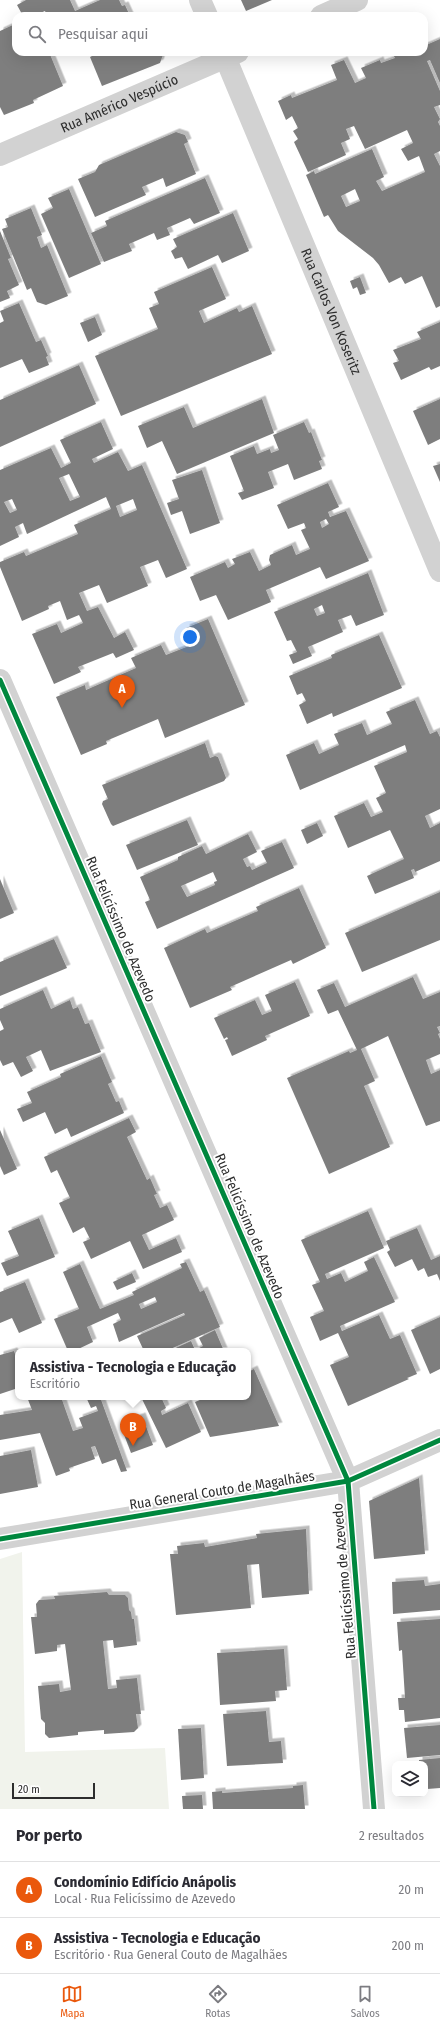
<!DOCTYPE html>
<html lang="pt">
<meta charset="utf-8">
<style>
:root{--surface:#fff;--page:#f2f2f3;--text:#2b2b33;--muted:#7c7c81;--line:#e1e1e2;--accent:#ea580c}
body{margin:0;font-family:"Fira Sans Condensed",sans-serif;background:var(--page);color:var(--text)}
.controls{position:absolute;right:12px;bottom:12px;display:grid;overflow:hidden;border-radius:8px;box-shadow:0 4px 16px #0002}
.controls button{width:36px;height:36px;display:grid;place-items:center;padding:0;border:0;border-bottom:1px solid var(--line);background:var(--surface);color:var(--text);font:20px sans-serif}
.scale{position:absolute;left:12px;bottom:10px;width:83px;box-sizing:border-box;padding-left:4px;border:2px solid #2d2d2d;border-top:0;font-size:11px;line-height:14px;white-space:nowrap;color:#2d2d2d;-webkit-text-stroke:3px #fff;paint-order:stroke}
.you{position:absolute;left:190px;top:637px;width:14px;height:14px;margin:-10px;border:3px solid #fff;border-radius:50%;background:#1a73e8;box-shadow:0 0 0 6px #1a73e833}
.badge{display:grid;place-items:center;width:26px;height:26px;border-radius:50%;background:var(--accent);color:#fff;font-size:13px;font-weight:700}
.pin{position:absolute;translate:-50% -33px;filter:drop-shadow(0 1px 2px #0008)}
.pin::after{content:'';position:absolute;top:21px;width:14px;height:12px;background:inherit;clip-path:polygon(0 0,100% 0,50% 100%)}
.popup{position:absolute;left:15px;top:1348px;width:236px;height:52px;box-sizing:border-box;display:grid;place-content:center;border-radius:8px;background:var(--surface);filter:drop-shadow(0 1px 3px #0005);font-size:13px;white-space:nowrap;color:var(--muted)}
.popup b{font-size:15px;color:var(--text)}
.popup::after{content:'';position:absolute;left:50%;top:100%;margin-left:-8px;border:8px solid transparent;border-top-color:var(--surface)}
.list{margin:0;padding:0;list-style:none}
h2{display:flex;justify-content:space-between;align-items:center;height:52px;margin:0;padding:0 16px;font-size:17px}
h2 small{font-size:13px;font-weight:400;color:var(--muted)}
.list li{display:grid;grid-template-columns:26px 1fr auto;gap:12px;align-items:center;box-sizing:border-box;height:56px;padding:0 16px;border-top:1px solid var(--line)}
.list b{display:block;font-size:15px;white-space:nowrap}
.list p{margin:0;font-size:13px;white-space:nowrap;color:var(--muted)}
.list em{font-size:13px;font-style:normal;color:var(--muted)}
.icon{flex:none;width:22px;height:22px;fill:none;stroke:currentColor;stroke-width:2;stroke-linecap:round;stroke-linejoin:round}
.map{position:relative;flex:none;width:440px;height:1809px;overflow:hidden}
.search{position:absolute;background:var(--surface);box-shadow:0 4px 16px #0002;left:12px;right:12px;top:12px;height:44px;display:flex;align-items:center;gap:10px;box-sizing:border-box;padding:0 14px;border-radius:12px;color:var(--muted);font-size:15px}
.sheet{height:164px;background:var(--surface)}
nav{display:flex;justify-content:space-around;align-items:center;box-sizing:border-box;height:56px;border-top:1px solid var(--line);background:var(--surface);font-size:11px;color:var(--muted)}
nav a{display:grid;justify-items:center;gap:2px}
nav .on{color:var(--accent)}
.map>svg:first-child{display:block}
.green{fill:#f1f3ec}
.building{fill:#7e7e7e;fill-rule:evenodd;filter:url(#shadow)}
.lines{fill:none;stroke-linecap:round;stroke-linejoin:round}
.minor{stroke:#d2d2d2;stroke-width:22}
.tertiary{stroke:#d2d2d2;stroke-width:22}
.cycleway-casing{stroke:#fff;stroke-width:8}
.cycleway{stroke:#00873e;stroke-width:5}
.labels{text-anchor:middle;stroke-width:4;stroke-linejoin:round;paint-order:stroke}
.street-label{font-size:14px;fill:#2d2d2d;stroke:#fff}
</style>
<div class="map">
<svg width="440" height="1809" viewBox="0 0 440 1809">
<defs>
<filter id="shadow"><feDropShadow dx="3.5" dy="-3.5" stdDeviation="0" flood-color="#0004"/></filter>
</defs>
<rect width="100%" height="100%" fill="#fff"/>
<path class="green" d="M22,1552L25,1752L165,1748L169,1809H0V1559Z"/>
<g class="building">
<path d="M26,0H70L75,11L100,0H119L122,6L125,5L130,16H47L45,11L33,16H23L17,5Z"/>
<path d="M241,0H272L246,11Z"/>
<path d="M15,24L16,52H49L63,86L33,100L34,103L4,115L0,107V31Z"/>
<path d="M440,39V83L430,60L427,61L440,91V105L434,107L440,119L438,122L440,126V151L434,154L440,166V306L436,308L422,276L405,284L401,277L389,283L379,265L373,258L338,231L328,215L324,217L306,175L314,171L315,174L372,149L384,177L376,181L382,191L425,172L419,156L408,161L401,149L413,143L407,130L365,149L354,126L346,129L350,139L341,143L346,155L308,172L294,142L298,139L293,131L298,128L292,116L286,120L278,101L291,95L292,98L337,80L331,65L344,60L355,83L366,78L361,68L380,60L381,63L395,58L392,52H424V46ZM355,189L360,201L346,207L341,196Z"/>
<path d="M100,52H164L160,63L102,86L90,57Z"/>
<path d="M176,132L185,135L188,142L184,144L196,174L166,187L163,178L142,187L146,195L95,217L78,179L95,172L99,165Z"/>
<path d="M205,178L220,213L194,224L190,218L167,228L170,235L157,240L154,233L129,244L132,251L104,262L91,233L107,226L105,221Z"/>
<path d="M69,189L101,264L69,278L41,214L53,208L48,198Z"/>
<path d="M31,208L42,235L37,237L41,248L47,245L68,296L46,305L37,302L31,288L27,290L2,229L8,227L5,219Z"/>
<path d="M233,213L249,251L222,263L218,255L188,269L182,257L175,259L171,251L177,247L173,239Z"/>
<path d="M0,231L11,258L8,259L19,285L7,291L10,298L0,302Z"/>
<path d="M212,267L226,299L199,311L204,323L237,308L239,312L252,306L272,354L121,416L95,356L158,329L149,308L159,304L154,292Z"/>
<path d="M360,277L366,293L360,295L357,287L353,289L350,281Z"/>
<path d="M19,303L36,342L41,340L48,356L46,357L49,365L29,373L22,359L0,368V323L4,321L0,311Z"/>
<path d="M95,317L102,335L88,342L80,323Z"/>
<path d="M440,322V366L431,370L429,367L401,380L393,363L399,361L393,350L421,339L417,332Z"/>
<path d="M79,365L96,404L0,447V400Z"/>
<path d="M262,399L274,433L177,474L162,441L147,448L138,426L184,407L193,428Z"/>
<path d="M440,399V439L428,445L413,411Z"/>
<path d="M101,422L113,449L92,459L94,463L118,452L128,471L142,465L187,569L166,578L158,560L140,567L148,586L107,603L99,585L79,593L87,611L98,607L114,638L125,632L134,650L116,658L113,653L78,667L81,672L54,684L32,634L57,624L61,633L83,623L79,615L67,620L60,601L48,606L49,609L22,621L0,567V562L24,552L26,556L78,534L74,525L111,509L106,497L27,534L23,523L15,527L19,537L0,546V470L51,448L61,468L71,463L60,440ZM69,474L80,497L70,501L59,478ZM12,499L17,510L10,513L4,502ZM133,499L137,510L120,517L116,506Z"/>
<path d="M304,422L309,433L311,432L322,460L319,461L322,469L294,480L288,464L268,472L274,488L242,500L238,493L244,491L230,456L254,446L257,454L270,449L271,453L279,450L273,435Z"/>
<path d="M440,464V482L433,466Z"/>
<path d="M202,470L220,523L190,534L182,511L171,515L167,503L179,499L172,480Z"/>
<path d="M328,483L339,507L328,512L330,517L346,511L369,561L326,579L320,567L266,590L271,602L228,620L216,595L200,601L190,577L225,562L228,568L235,564L232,559L250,552L259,571L271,565L269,560L270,555L292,545L296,555L310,549L301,530L306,528L304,523L288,529L277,505ZM326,519L329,524L322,528L320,522Z"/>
<path d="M368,573L384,615L356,626L351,615L338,620L343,632L308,647L312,656L293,664L289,655L297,652L291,640L287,641L274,612ZM322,605L325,613L317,616L314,609Z"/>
<path d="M208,619L245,705L165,738L158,719L106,741L107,744L81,755L56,697L85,685L86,690L136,668L131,658L161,645L166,655L194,644L186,628Z"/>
<path d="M379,635L402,688L333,717L332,713L307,724L299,705L306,701L302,693L297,695L289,676L332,658L331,655Z"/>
<path d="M415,700L430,734L437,731L440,737V809L425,816L430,828L440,823V861L415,872L414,869L411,870L414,878L375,894L367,876L404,859L390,830L348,848L334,816L364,803L371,817L383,812L376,798L386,793L374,766L407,752L405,745L300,790L286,755L314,743L319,754L339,745L334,734L362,723L367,735L392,724L386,712Z"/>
<path d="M205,743L210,758L215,756L218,757L226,778L224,781L113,826L111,824L102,804L103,801L108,799L102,785Z"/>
<path d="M187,820L198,845L137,870L126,845Z"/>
<path d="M317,823L323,836L307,844L301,830Z"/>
<path d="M248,834L257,852L243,859L247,867L250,866L252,870L267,863L261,851L282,842L294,868L157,929L145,902L150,900L140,877L178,860V857L202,846L206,854ZM213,872L217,881L214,882L215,885L187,897L181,886Z"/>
<path d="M0,879L14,913L0,919Z"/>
<path d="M299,888L326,948L293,964L291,960L230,987L232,990L190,1008L164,948L205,929L207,933L258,911L256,907Z"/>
<path d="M440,892V940L362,972L345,933Z"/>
<path d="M54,939L67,968L0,996V962Z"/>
<path d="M413,977L423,999L440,992V1026L437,1027L440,1033L438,1034L440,1039V1054L426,1060L431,1074L440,1070V1121L426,1126L388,1036L361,1049L375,1081L364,1086L390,1147L329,1174L287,1078L349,1051L350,1053L357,1050L338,1010L328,1014L317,990L334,983L345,1007Z"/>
<path d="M295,982L310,1016L265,1036L267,1040L232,1056L225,1040L228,1039L227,1037L224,1039L214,1018L255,1000L262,1015L272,1011L265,995Z"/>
<path d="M43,990L51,1009L70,1000L73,1009L78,1007L85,1024L89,1023L101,1052L50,1071L41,1050L26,1057L33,1071L21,1077L13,1062L3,1066L0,1060V1031L4,1029L0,1020V1009Z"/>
<path d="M101,1056L112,1082L108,1084L116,1102L119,1101L124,1113L71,1137L67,1128L55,1134L45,1112L23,1122L17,1109L32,1103L27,1092L61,1077L60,1074Z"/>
<path d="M129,1118L136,1132L127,1137L147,1180L150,1178L157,1194L154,1195L160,1208L167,1205L174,1220L142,1235L149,1250L176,1238L182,1252L143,1269L130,1241L91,1259L83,1242L90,1239L84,1227L73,1233L59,1203L70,1198L57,1170L51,1173L44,1157Z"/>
<path d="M0,1130L17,1169L4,1175L0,1166Z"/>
<path d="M368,1211L384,1248L325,1274L327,1279L341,1273L345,1282L368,1271L364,1262L374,1257L395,1302L340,1326L342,1331L379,1315L390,1339L400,1335L417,1374L407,1378L409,1379L348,1406L330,1365L349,1357L338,1333L320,1341L310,1317L324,1311L312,1285L320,1282L301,1240Z"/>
<path d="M39,1218L55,1257L7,1276L1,1263L19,1256L8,1231Z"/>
<path d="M417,1228L431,1260L440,1256V1281L437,1274L428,1277L424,1268L418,1271L412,1259L395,1267L387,1252L390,1250L386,1241Z"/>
<path d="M186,1262L200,1292L204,1290L220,1327L166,1351H144L137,1336L185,1315L184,1313L119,1342L113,1324L121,1320L118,1313L87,1327L93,1342L74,1351H68L54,1319L79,1309L63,1272L80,1264L100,1309L134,1295L132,1292L182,1268L180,1264ZM155,1297L157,1302L141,1309L139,1304Z"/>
<path d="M132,1273L136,1282L117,1290L113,1282Z"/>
<path d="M25,1282L42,1323L19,1333L12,1318L0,1323V1292Z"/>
<path d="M440,1317V1369L430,1374L411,1330Z"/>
<path d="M215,1330L224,1351H169L191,1341L195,1350L203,1346L199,1338Z"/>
<path d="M14,1351L16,1357H18V1388L0,1394V1355Z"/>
<path d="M254,1369L279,1426L210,1437L195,1402L207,1397H248V1372Z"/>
<path d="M27,1397H61L73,1431L83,1428L79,1418L98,1411L96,1406L91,1408L86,1397H100L127,1471L121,1472L116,1459L102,1464L95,1446L91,1447L95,1459L69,1468L70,1471L56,1476L40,1433L0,1440V1415L32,1410Z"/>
<path d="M141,1397H161L166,1408L161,1411L162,1415L188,1403L201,1432L166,1448Z"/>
<path d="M142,1416L153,1445L131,1453L120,1424Z"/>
<path d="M31,1450L38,1487L0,1494V1456Z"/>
<path d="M419,1478L425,1554L374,1559L369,1501Z"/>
<path d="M306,1529L309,1594L262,1598L259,1564L247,1565L251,1608L176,1615L170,1554H178L177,1546L204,1543L205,1547L257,1538L256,1534Z"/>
<path d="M424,1580L425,1586L440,1584V1610L393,1614L392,1582Z"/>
<path d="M107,1592L109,1595H125L128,1598L129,1610L131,1612L132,1619H134L137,1645L114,1648L113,1640L103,1641L108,1689L117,1688L116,1680L137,1678L141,1714H136L138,1728L134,1732L104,1734V1730L78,1732V1735L49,1738L45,1734V1723L41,1719L38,1686L59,1684L60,1692L71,1690L65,1644L57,1645V1651L35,1654L31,1617H37L36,1604L39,1600L55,1599L54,1596Z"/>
<path d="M440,1619V1718L405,1722L404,1710H399L398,1698H405L402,1650L399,1651L397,1622Z"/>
<path d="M284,1649L287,1690L275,1691L276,1701L220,1705L217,1653Z"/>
<path d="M266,1711L269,1742L281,1741L283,1763L227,1766L223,1714Z"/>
<path d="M440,1725V1755L407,1758L404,1728Z"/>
<path d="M201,1728L204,1778L181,1780L178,1729Z"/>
<path d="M440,1758V1788L427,1789L425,1764H419V1760Z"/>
<path d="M303,1785L305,1809H213L212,1792L222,1791V1793L293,1788V1786Z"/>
<path d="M202,1795L203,1809H183L182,1796Z"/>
</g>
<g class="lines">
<g class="minor">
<path d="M200,0L207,16"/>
<path id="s1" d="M223,52L440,571"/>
<path d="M0,680L348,1481L0,1539"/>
</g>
<g class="tertiary">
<path d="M321,16L357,0"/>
<path id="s2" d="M0,155L238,52"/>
<path d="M374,1809L348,1481L440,1440"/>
</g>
<g class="cycleway-casing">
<g id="cycleway">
<path d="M0,680L348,1481L374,1809"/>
<path d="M0,1539L348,1481L440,1440"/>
</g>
</g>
<use href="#cycleway" class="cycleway"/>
</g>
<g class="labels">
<g class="street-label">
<text dy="5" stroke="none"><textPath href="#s2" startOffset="130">Rua Américo Vespúcio</textPath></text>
<text dy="5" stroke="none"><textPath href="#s1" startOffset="281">Rua Carlos Von Koseritz</textPath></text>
<text transform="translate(121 929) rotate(67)" y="5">Rua Felicíssimo de Azevedo</text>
<text transform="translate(250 1226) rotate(67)" y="5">Rua Felicíssimo de Azevedo</text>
<text transform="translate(222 1490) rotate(-9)" y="5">Rua General Couto de Magalhães</text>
<text transform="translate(344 1581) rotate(-95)" y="5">Rua Felicíssimo de Azevedo</text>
</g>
</g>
</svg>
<div class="controls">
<button><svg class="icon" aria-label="layers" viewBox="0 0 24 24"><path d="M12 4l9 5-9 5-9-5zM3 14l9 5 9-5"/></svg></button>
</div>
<div class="scale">20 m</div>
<div class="you"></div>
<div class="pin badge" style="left:122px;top:708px">A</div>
<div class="pin badge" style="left:133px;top:1446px">B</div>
<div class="popup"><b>Assistiva - Tecnologia e Educação</b>Escritório</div>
<div class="search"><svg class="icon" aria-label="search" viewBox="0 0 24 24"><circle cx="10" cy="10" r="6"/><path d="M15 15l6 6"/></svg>Pesquisar aqui</div>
</div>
<section class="sheet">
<h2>Por perto<small>2 resultados</small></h2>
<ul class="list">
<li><span class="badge">A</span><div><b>Condomínio Edifício Anápolis</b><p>Local · Rua Felicíssimo de Azevedo</p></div><em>20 m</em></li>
<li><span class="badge">B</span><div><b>Assistiva - Tecnologia e Educação</b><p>Escritório · Rua General Couto de Magalhães</p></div><em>200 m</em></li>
</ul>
</section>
<nav>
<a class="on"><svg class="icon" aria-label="map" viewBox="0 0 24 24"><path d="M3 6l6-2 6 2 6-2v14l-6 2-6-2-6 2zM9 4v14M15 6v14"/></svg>Mapa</a>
<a><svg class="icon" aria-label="directions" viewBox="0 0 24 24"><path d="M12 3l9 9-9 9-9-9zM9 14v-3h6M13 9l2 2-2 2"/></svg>Rotas</a>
<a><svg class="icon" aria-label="saved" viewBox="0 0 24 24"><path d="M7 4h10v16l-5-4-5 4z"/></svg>Salvos</a>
</nav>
